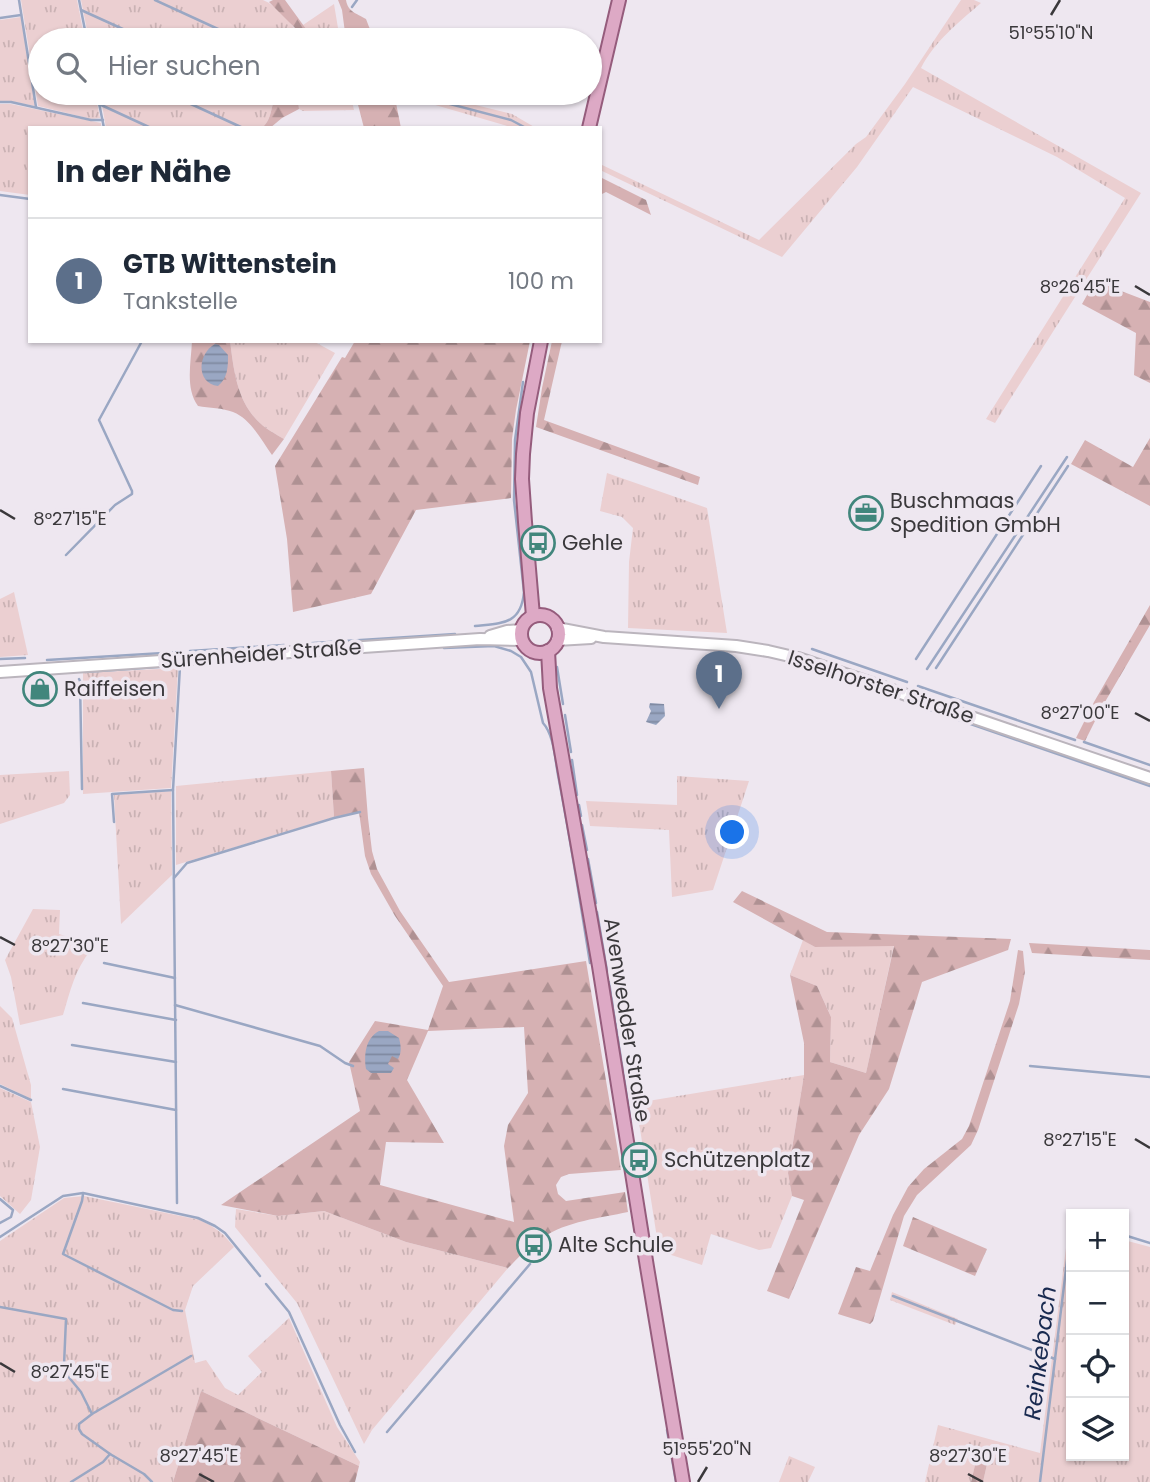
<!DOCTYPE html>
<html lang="de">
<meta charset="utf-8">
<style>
:root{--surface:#fff;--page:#f2f2f3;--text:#1f2937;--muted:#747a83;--line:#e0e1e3;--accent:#db2777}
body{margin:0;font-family:Poppins,sans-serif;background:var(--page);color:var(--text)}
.controls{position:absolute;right:21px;bottom:21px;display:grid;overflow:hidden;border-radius:0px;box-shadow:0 2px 5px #0004}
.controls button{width:63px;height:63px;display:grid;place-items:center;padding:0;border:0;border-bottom:2px solid var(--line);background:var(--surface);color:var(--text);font:35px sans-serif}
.you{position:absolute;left:733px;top:833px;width:24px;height:24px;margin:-18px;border:5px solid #fff;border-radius:50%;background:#1a73e8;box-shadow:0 0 0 10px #1a73e833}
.badge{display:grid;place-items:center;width:46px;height:46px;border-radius:50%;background:var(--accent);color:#fff;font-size:23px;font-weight:700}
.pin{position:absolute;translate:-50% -58px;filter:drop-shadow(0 2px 4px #0008)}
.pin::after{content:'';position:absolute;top:37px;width:24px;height:21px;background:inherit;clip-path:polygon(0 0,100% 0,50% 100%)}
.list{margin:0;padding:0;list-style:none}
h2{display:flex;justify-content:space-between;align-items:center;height:91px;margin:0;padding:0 28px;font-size:30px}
h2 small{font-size:23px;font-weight:400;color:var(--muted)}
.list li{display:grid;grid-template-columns:46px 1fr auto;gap:21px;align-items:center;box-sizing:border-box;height:126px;padding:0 28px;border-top:2px solid var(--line)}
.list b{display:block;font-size:26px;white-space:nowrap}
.list p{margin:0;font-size:23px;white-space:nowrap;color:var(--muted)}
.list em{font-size:23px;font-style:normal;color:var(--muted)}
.icon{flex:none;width:38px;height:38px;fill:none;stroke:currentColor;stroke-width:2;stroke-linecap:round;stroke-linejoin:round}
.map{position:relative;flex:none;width:1150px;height:1482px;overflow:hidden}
.search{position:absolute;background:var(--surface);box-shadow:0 2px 5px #0004;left:28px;top:28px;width:574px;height:77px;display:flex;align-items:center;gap:18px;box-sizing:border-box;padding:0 24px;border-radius:38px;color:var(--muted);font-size:26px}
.panel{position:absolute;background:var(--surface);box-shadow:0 2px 5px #0004;left:28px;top:126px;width:574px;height:217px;border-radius:0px}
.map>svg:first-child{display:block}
.grass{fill:url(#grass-tufts)}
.forest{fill:url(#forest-firs);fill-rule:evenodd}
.water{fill:url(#water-rules)}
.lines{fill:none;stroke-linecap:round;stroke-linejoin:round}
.stream{stroke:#9aa7c3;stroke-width:2.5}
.minor-casing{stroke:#bbb5bd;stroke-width:14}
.major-casing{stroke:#955c7c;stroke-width:16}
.minor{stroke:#fff;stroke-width:10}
.major{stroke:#dda9c5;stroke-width:12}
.ticks{fill:none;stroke:#3a383b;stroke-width:2.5}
.labels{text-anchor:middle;stroke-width:7;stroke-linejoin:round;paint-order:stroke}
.poi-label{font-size:21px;fill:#3a383b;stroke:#eee7f0;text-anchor:start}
.street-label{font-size:21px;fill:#3a383b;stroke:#eee7f0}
.water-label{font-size:23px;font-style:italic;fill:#192a50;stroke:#eee7f0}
.ticks-label{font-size:18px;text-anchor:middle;fill:#3a383b;stroke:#eee7f0;stroke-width:7;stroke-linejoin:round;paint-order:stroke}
</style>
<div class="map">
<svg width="1150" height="1482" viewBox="0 0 1150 1482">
<defs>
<pattern id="grass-tufts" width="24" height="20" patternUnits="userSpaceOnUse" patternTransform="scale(1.75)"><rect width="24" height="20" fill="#ebcfd1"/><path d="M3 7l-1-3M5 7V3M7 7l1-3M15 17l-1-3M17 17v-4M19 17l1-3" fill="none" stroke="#cab2b4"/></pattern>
<pattern id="forest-firs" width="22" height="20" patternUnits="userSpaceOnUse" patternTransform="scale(1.75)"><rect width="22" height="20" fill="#d6b1b3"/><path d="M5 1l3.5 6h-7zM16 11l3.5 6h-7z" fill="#af9193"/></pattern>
<pattern id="water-rules" width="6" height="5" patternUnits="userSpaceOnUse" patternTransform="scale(1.75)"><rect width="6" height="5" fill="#9aa7c3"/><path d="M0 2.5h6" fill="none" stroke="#7f89a0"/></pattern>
</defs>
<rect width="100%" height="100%" fill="#eee7f0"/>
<g class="grass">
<path d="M21,0H77L85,40H40V93H95L100,118L91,119L38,106Z"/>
<path d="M81,0H263C276,5 297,27 300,40H89Z"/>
<path d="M961,0H974L981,3C958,23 935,41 921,68L1141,193L995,423L986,419L1125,198L1057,157L913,87L857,167L782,257L600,170V164L759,240L856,144L866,137L905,84Z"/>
<path d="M334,4L340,40H309V33L303,25Z"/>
<path d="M21,17L35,106L10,101H0V20Z"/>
<path d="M100,93H280C268,104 275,116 262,128H106Z"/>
<path d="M297,93H350L354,110L303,111L299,109Z"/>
<path d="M394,93H427L512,114L536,128H514Z"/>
<path d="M0,104H11L101,123V128H30V195L0,191Z"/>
<path d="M230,341H313L335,353L284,439C276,434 267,430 260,423C237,402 234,371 230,341Z"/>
<path d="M607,473L707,508L727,633L628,628L629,562L633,528L622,517L600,511Z"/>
<path d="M14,592L28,655L0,657V599Z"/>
<path d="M178,668L171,788L83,794V673Z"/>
<path d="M69,771L70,795L64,803L0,824V775Z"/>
<path d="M331,771L334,817L176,865V786Z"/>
<path d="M677,776L749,781L713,890L672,897L669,830L590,826L586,801L677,805Z"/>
<path d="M171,791L172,875L121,924L114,795Z"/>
<path d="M33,909L60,910L59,934L78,940L91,950C75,969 70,992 63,1015L20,1025L11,977L5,960Z"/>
<path d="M803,940L815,947L894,945L866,1073L830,1062L831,1017L817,986L790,975Z"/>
<path d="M0,1006L12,1018L31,1085V1099L0,1084Z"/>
<path d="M804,1075L788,1173L792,1196L771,1248L759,1250L711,1234L702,1265L659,1251L636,1103Z"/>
<path d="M0,1088L31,1102L40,1147L31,1200L20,1214L0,1196Z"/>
<path d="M84,1196L200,1220C215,1227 224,1234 234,1247L193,1286L185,1310L195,1363L206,1360L225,1388L238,1395L262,1372L248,1356L289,1318L337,1427L360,1462L359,1466L201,1391L173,1482H0V1241L64,1198Z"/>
<path d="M236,1209L278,1216L324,1211L406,1242L508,1268L372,1430L364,1444L297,1303L235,1227Z"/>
<path d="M1069,1224L1071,1225V1456H1124V1240L1150,1247V1482H983L990,1451L979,1448L971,1482H925L938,1425L1040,1453Z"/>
<path d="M892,1292L958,1319L955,1325L890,1300Z"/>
<path d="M789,1456L815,1467L808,1482H779Z"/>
</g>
<g class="forest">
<path d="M273,0H285L309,33V40H300L298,31L269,2Z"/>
<path d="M338,0H346C348,12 356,13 366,19L374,40H346L342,10Z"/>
<path d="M280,93H297L299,109L282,118L270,128H262C275,116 268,104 280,93Z"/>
<path d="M355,93H394L401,128H364Z"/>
<path d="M600,177L646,200L651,215L606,192L600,195Z"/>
<path d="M1095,281L1150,302V383L1134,375L1136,333L1082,304Z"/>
<path d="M192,341H230C234,371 237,402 260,423C267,430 276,434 284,439L272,455C261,440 251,419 233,412C223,408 209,408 198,406C185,388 191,363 192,341Z"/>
<path d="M355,341H530L516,410L512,439L511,498L416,510L371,594L293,612L287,539L275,466L342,357L345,358Z"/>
<path d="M552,341H562L544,420L700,477L698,485L536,427L542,388Z"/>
<path d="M1150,438V506L1071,464L1085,440L1133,467Z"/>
<path d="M1150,605V625L1102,707L1085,741L1076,738L1094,702Z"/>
<path d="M364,768L368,818L372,851L377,869L400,911L449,982L586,961L621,1170L569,1174L561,1177L556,1185L558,1194L566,1201L625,1192L628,1212C600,1218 567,1221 542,1238C529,1246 519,1257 508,1268L406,1242L324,1211L278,1216L221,1205L360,1111L349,1062L375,1021L428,1030L443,986L395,916L371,874L365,856L359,812L334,817L331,771ZM524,1027L528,1093L508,1125L504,1146L514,1222L380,1185L386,1142L444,1143L407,1080L428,1031Z"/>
<path d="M742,891L827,932L1011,939L1008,950L922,982L889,1089L859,1135L789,1299L767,1291L804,1200L792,1196L788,1173L804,1075V1043L790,975L817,986L831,1017L830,1062L866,1073L894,946L815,947L733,902Z"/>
<path d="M1029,943L1150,950V960L1032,953Z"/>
<path d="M1018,950L1023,951L1025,972L1019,1004L978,1130L971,1145L917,1195L904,1216L873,1321L870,1324L838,1314L856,1267L870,1271L893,1215L908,1187L924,1169L962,1139L969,1126L1010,1001Z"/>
<path d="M913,1217L987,1249L975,1276L903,1246Z"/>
<path d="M201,1391L359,1466L355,1482H173Z"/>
<path d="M979,1448L990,1451L983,1482H971Z"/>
</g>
<g class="water">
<path d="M215,344L219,345L228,355C228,366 228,378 218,386C195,383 198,353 215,344Z"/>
<path d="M650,703L664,704L665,716L656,725L646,722L651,711L649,707Z"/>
<path d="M379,1031H388L399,1038C401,1046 402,1052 398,1059L392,1056L388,1064L394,1068L391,1073H371L366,1069C364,1055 365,1039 379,1031Z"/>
</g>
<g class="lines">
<g class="stream">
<path d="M19,0L36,107"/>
<path d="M79,0L87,40"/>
<path d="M155,0L242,40"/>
<path d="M352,7L357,0"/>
<path d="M81,10L147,40"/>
<path d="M0,18L21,15"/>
<path d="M97,93L104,128"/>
<path d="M167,93L243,128"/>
<path d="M260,93L267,96"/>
<path d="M408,93L511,120L526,128"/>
<path d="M0,102H11L91,120H103"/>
<path d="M99,104L151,128"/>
<path d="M0,195L30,199"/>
<path d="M66,555L115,505L132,494V491L99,420L142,341"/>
<path d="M475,626C502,623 521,625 524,592L514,500L515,440L523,382"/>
<path d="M298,644L455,634"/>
<path d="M444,648L494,646L511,651L521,657L531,672L543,723C554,735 555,759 558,775C570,837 580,900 590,963"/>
<path d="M812,649L907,682"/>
<path d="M190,651L284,645"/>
<path d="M0,659L25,658"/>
<path d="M916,659L1041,466"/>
<path d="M47,660L180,652"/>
<path d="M795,664L897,699"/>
<path d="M557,667L563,704"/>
<path d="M936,668L1068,466"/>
<path d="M927,669L1067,457"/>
<path d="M85,672L345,654"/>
<path d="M79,679L80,681L82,789"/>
<path d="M918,686L1075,740"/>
<path d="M907,702L1150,786"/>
<path d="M565,715L571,752"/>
<path d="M1084,742L1150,765"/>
<path d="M572,760L577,795"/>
<path d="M579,805L581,816"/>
<path d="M114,822L112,794L173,790"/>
<path d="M582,825L587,850"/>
<path d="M588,859L596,903"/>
<path d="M174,878L187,863L334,818L360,812"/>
<path d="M597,912L607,971"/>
<path d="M104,963L175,978"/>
<path d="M609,982L631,1123"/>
<path d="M83,1003L176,1020"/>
<path d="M175,1005L320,1046L345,1063L353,1066"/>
<path d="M72,1045L176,1062"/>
<path d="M1030,1066L1150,1077"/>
<path d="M0,1086L31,1100"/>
<path d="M63,1089L176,1110"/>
<path d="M83,1194L82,1201L63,1254L173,1310L182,1311"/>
<path d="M0,1199L13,1210L11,1217L0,1223"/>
<path d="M177,1203L173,790L180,666"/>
<path d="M1124,1235L1150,1243"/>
<path d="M0,1237L63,1196L83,1193L198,1218L215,1226L225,1233L260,1276"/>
<path d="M266,1284L289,1312L340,1425L355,1452"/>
<path d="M893,1296L1055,1359"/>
<path d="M0,1307L66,1319L64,1365L67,1375L81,1392L92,1414"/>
<path d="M667,1430L676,1482"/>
<path d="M387,1432L530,1264"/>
<path d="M71,1482L103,1462L110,1454"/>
<path d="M152,1482L144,1474L110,1454L82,1434L79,1429V1424L92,1414L191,1356"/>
<path d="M1040,1482L1071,1228"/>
</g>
<g class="minor-casing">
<g id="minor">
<path d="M557,628L604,637L736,646L768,651L798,658L1150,778"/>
<path d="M490,636L507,631L521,630"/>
<path d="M557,640L591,638"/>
<path d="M0,672L480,639L522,640"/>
</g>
</g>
<g class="major-casing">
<g id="major">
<path d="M589,128L619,0"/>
<circle cx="540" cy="634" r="19"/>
<path d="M533,616L525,522L522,479L523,454L527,413L541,341"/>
<path d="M548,651L550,688L599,966L647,1267L683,1482"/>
</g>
</g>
<use href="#minor" class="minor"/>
<use href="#major" class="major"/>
</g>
<path class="ticks" d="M1051,15L1060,0M1135,286L1150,295M0,510L15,519M1135,713L1150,721M0,937L15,945M1135,1139L1150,1148M0,1363L15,1372M199,1474L214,1482M968,1474L983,1482M698,1482L707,1467"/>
<defs>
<g id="office-ring" transform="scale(1.75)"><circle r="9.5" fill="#eee7f0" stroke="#41867c" stroke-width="1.5"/><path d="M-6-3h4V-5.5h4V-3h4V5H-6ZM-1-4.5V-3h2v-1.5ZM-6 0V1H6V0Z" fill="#41867c"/></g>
<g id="bus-ring" transform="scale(1.75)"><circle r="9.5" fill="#eee7f0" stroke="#41867c" stroke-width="1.5"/><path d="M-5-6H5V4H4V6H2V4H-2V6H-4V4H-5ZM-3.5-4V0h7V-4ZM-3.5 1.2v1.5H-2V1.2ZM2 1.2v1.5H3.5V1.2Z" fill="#41867c"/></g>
<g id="shop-ring" transform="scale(1.75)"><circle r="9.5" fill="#eee7f0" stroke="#41867c" stroke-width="1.5"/><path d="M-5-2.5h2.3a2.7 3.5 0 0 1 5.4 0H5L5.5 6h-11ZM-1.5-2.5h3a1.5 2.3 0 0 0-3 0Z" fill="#41867c"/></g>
</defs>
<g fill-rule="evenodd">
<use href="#office-ring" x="866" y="513"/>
<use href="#bus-ring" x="538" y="543"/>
<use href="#shop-ring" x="40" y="689"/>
<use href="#bus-ring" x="639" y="1160"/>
<use href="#bus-ring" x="534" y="1245"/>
</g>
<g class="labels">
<g class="poi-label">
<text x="890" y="508">Buschmaas<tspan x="890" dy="24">Spedition GmbH</tspan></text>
<text x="562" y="550">Gehle</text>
<text x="64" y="696">Raiffeisen</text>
<text x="664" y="1167">Schützenplatz</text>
<text x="558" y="1252">Alte Schule</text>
</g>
<g class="street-label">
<text transform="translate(261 654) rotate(-4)" y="7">Sürenheider Straße</text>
<text transform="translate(881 687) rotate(18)" y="7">Isselhorster Straße</text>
<text transform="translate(627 1020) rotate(81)" y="7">Avenwedder Straße</text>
</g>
<g class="water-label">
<text transform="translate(1040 1353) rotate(-83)" y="8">Reinkebach</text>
</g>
</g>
<g class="ticks-label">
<text x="1051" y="39">51°55'10"N</text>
<text x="1080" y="293">8°26'45"E</text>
<text x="70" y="525">8°27'15"E</text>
<text x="1080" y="719">8°27'00"E</text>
<text x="70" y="952">8°27'30"E</text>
<text x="1080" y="1146">8°27'15"E</text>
<text x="70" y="1378">8°27'45"E</text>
<text x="707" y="1455">51°55'20"N</text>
<text x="199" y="1462">8°27'45"E</text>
<text x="968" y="1462">8°27'30"E</text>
</g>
</svg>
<div class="controls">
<button>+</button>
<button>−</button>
<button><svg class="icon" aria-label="locate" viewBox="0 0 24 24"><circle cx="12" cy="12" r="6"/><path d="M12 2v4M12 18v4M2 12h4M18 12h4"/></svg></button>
<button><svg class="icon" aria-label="layers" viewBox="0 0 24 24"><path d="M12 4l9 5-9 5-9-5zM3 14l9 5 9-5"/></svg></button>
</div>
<div class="you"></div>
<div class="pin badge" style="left:719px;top:709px;background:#5c6f8a">1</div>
<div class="search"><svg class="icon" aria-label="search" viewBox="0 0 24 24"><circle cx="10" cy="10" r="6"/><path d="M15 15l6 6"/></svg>Hier suchen</div>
<section class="panel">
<h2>In der Nähe<small></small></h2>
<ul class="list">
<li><span class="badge" style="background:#5c6f8a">1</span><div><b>GTB Wittenstein</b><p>Tankstelle</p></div><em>100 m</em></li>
</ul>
</section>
</div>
